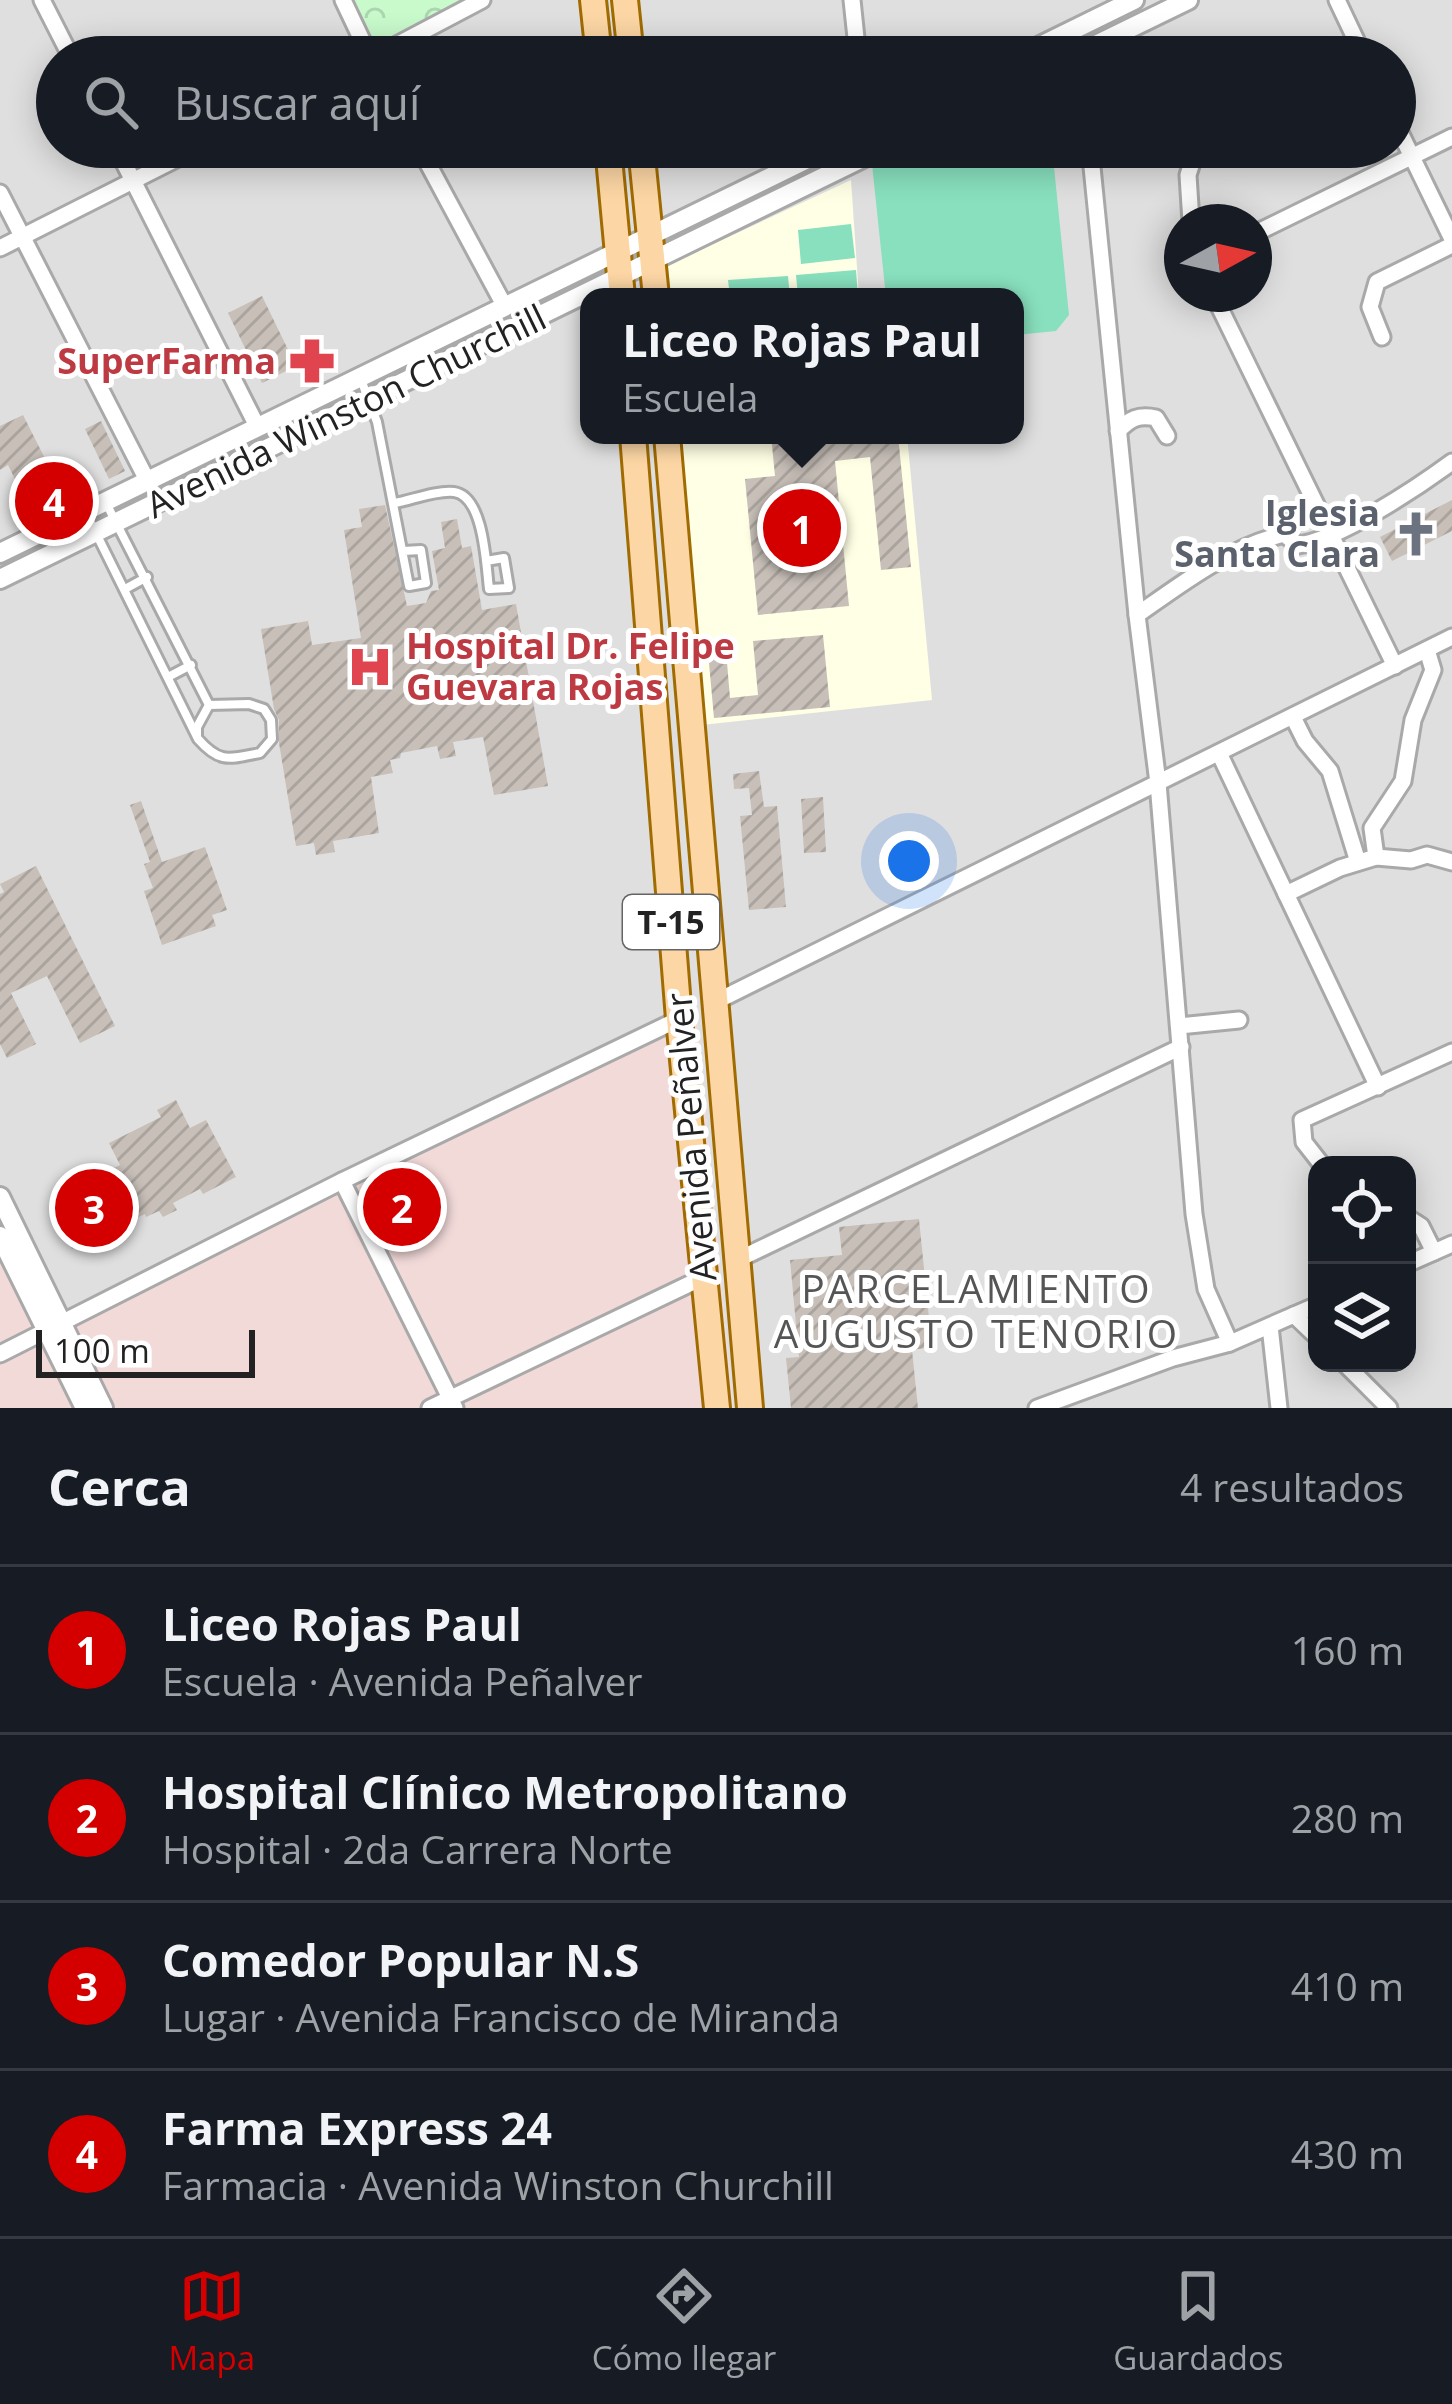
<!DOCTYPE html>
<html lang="es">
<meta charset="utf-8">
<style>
:root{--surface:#171b24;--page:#20242c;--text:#f1f3f6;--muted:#9ea1a6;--line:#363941;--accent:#d40000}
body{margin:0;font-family:"Open Sans",sans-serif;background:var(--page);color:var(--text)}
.controls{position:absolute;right:36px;bottom:36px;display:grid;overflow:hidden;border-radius:24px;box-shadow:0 6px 30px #0003}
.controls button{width:108px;height:108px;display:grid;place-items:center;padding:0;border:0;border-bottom:3px solid var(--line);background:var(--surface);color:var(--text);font:60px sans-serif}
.compass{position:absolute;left:1164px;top:204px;width:108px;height:108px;border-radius:50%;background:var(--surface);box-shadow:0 6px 30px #0003;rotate:82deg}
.scale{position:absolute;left:36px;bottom:30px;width:219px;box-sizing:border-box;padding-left:12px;border:6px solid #222;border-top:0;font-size:33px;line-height:42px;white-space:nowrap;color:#222;-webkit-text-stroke:9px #fff;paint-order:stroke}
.you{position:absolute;left:909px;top:861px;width:42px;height:42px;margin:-30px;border:9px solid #fff;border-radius:50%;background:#1a73e8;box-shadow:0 0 0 18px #1a73e833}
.badge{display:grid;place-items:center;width:78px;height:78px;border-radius:50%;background:var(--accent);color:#fff;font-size:39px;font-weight:700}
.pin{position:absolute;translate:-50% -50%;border:6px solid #fff;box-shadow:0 3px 12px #0006}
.popup{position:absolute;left:580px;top:288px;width:444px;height:156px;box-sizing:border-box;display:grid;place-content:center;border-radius:24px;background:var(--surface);filter:drop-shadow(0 3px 9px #0005);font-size:39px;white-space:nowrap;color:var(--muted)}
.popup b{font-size:45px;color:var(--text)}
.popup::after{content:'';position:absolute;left:50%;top:100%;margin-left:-24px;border:24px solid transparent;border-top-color:var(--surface)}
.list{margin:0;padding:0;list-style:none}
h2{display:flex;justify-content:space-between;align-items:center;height:156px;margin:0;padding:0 48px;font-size:51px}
h2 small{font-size:39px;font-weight:400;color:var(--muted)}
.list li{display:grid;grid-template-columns:78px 1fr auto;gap:36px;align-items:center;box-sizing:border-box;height:168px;padding:0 48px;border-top:3px solid var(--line)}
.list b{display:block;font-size:45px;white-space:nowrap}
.list p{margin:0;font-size:39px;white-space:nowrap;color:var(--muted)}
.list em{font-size:39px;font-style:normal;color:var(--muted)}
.icon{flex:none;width:66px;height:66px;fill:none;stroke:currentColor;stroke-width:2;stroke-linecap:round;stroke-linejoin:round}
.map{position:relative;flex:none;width:1452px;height:1408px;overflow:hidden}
.search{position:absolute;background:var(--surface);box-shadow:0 6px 30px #0003;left:36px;right:36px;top:36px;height:132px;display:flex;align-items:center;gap:30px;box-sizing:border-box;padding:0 42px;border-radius:66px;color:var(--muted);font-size:45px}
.sheet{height:828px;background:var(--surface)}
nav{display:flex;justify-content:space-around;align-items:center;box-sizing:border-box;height:168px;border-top:3px solid var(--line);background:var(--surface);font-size:33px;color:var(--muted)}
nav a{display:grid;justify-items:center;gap:6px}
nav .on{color:var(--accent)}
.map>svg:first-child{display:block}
.residential{fill:#e0dfdf;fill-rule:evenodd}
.commercial{fill:#f2dad9}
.education{fill:#ffffe5}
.park{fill:url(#park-crowns)}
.pitch{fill:#88e0be}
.building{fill:url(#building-hatch)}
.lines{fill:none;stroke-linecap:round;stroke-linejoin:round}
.service-casing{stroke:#a9a9a9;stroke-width:14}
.minor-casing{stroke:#a9a9a9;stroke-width:21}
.tertiary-casing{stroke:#a9a9a9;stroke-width:24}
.primary-casing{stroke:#a06b00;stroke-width:30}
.service{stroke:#fff;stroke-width:8}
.minor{stroke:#fff;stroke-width:15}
.tertiary{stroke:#fff;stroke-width:18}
.primary{stroke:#fcd6a4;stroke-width:24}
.labels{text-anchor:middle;stroke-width:10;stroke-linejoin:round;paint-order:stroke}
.shield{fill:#fff;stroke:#646464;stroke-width:3}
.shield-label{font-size:33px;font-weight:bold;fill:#222}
.health-label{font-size:36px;font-weight:bold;fill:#be3a42;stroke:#fff;text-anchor:end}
.street-label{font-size:36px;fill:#222;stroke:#fff}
.worship-label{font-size:36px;font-weight:bold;fill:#5b616d;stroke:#fff;text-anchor:end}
.neighbourhood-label{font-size:39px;letter-spacing:3px;fill:#555;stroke:#fff}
</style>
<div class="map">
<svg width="1452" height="1408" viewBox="0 0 1452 1408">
<defs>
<pattern id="park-crowns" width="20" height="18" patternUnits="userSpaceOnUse" patternTransform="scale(3)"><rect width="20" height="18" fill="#c8facc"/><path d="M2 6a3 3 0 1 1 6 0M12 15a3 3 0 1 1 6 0" fill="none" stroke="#acd6af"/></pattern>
<pattern id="building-hatch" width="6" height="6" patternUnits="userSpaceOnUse" patternTransform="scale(3)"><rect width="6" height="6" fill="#c7bfb8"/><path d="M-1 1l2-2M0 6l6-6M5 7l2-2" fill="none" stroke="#aba49e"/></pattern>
</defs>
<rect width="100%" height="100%" fill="#f2efe9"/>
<path class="residential" d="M0,0H1452V1408H733L697,1020L56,1330L0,1215V563L9,558L0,539ZM57,57H1395V147H57ZM1182,222H1254V294H1182ZM589,297H1015V435H589ZM1317,1165H1407V1363H1317Z"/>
<path class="commercial" d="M697,1019L733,1408H0V1215L57,1330Z"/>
<g class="education">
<path d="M851,180L859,297H671L668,265Z"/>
<path d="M681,435H907L932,700L702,725Z"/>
</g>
<path class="park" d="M354,0H465L376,45Z"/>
<g class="pitch">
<path d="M1052,147L1069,315L1056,331L1015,335V297H886L872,164Z"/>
<path d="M851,224L855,258L801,264L798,230Z"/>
<path d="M856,270L858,297H798L796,275Z"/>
<path d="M788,276L790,297H730L728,280Z"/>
</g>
<g class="building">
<path d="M262,296L296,366L262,383L228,313Z"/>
<path d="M318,345L328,367L307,378L296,356Z"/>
<path d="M23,415L68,504L35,520L8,465L0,470V426Z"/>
<path d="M101,421L125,471L109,479L85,429Z"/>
<path d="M771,435H898L911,567L881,570L870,457L835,461L849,606L758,615L745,479L775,476Z"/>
<path d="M1452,500V531L1392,561L1380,537Z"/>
<path d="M385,505L407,606L426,603L431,591L439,590L432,551L445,548L441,522L457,519L462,548L471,546L482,610L516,604L548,786L494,795L483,737L453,742L456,756L440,759L437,746L401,753L400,758L390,760L393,773L371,777L379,833L333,841L335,852L316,855L314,843L296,846L279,743V720L274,709L261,629L308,621L312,645L361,638L344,530L362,527L359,509Z"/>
<path d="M823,635L830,707L714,718L707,641L725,639L730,698L758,695L753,641Z"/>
<path d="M759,771L764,807L777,806L786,907L749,910L740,816L752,815L749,788L734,789L733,774Z"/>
<path d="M823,797L826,852L804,853L801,799Z"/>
<path d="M141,801L162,862L205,847L227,910L212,915L216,926L162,945L144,891L153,888L144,864L150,862L130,805Z"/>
<path d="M36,866L115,1026L80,1043L47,976L11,993L36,1044L7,1058L0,1044V894L4,892L0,884Z"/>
<path d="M176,1100L190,1128L206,1120L236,1177L203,1194L200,1189L173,1203L177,1210L163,1217L159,1211L146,1217L145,1214L72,1249L60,1223L66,1220L55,1196L120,1165L109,1143L161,1117L157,1110Z"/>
<path d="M919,1219L932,1347L912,1350L918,1408H791L786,1358L799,1357L790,1260L842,1255L839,1227Z"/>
</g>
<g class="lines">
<g class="service-casing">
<g id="service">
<path d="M360,377L377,422L409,586L426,583L421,550L403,551"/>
<path d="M395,503C412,500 436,490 454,492C484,496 486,564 489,589L509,588L504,558L486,561"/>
<path d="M86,513L198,739C220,764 229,759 260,753L272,739L271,720L264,709L249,704L209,705L105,501"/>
<path d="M125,589L147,577"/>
<path d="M168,677L191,665"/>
<path d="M197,736V727L209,705"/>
</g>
</g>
<g class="minor-casing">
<g id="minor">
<path d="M42,0L71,57"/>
<path d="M343,0L370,57"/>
<path d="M852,0L858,57"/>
<path d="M1337,0L1364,57"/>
<path d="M374,57L482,0"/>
<path d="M1395,122L1452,239"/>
<path d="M116,147L257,426"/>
<path d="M419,147L504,305"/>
<path d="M1090,147L1137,615L1158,783L1194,1214L1206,1289L1230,1343"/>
<path d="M0,193L147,480"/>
<path d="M1191,222L1188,175L1197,147"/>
<path d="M1254,234L1452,137"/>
<path d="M0,248L200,147"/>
<path d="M1213,294L1395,666"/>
<path d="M1382,337L1370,307L1377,282L1452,245"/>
<path d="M1118,431C1130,419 1138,414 1156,418L1167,436"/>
<path d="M1137,615C1184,582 1228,548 1284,534L1298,545C1339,540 1418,487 1452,462"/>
<path d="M1293,717L1305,741L1330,771L1358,862"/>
<path d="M1219,753L1378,1087"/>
<path d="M1376,857L1372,828L1403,781L1413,720L1433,670L1427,650"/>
<path d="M1286,894L1340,868L1376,857L1411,860L1427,855L1452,862"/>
<path d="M713,1003L1452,637"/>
<path d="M1179,1026L1239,1020"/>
<path d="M1322,1165L1304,1142L1302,1120L1452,1052"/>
<path d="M342,1181L455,1408"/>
<path d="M1407,1217L1421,1226L1434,1252"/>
<path d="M737,1260L1181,1047"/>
<path d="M1407,1264L1452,1244"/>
<path d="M1294,1315L1317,1337"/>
<path d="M1270,1326L1279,1408"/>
<path d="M0,1354L342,1181L679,1019"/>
<path d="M1344,1363L1389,1408"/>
<path d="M430,1408L704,1277"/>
<path d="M1037,1408L1173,1358L1230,1343L1317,1305"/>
</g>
</g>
<g class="tertiary-casing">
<g id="tertiary">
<path d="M1018,57L1134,0"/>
<path d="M1071,57L1188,0"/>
<path d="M0,553L832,147"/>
<path d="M0,579L885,147"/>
<path d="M0,1197L103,1408"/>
<path d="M0,1236L85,1408"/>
</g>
</g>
<g class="primary-casing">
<g id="primary">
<path d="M593,0L599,57"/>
<path d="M625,0L631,57"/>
<path d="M608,147L622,297"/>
<path d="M641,147L656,297"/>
<path d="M633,435L679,1019L717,1408"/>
<path d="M667,435L750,1408"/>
</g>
</g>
<use href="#service" class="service"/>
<use href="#minor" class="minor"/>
<use href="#tertiary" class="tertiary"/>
<use href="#primary" class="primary"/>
</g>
<defs>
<g id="pharmacy-bare" transform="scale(3.6)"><path d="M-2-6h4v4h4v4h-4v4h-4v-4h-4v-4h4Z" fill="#e0444e" stroke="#fff" stroke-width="2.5" paint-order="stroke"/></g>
<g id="church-bare" transform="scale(3.6)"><path d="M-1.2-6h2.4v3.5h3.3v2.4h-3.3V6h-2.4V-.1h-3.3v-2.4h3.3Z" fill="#6b7280" stroke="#fff" stroke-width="2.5" paint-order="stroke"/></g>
<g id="hospital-bare" transform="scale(3.6)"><path d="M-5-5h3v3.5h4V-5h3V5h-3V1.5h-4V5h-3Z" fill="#e0444e" stroke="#fff" stroke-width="2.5" paint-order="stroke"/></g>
</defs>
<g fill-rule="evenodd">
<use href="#pharmacy-bare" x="312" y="361"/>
<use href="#church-bare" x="1416" y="534"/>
<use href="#hospital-bare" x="370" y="667"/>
</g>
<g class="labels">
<rect class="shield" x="623" y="895" width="96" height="54" rx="9"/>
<g class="shield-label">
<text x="671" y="934">T-15</text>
</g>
<g class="health-label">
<text x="276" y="374">SuperFarma</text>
<text x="406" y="659" text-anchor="start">Hospital Dr. Felipe<tspan x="406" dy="41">Guevara Rojas</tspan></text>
</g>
<g class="street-label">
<text transform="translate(346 411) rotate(-26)" y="13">Avenida Winston Churchill</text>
<text transform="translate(691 1137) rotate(-95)" y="13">Avenida Peñalver</text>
</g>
<g class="worship-label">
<text x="1380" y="526">Iglesia<tspan x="1380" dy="41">Santa Clara</tspan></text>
</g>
<g class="neighbourhood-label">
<text x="977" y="1303">PARCELAMIENTO<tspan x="977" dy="45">AUGUSTO TENORIO</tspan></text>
</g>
</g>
</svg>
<div class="controls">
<button><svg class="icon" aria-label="locate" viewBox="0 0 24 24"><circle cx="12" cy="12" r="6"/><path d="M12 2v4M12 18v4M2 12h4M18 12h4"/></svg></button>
<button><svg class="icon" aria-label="layers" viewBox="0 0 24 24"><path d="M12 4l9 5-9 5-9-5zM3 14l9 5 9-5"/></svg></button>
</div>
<svg class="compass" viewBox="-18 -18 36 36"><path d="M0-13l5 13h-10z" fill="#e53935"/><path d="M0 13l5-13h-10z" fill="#9ea1a6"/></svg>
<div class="scale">100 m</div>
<div class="you"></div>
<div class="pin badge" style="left:802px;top:528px">1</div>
<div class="popup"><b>Liceo Rojas Paul</b>Escuela</div>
<div class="pin badge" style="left:402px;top:1207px">2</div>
<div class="pin badge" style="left:94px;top:1208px">3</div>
<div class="pin badge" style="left:54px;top:501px">4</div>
<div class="search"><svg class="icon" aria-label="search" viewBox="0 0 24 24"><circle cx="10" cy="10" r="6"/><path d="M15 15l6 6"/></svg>Buscar aquí</div>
</div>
<section class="sheet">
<h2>Cerca<small>4 resultados</small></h2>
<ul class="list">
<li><span class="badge">1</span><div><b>Liceo Rojas Paul</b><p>Escuela · Avenida Peñalver</p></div><em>160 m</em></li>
<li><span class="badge">2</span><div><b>Hospital Clínico Metropolitano</b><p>Hospital · 2da Carrera Norte</p></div><em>280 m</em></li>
<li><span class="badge">3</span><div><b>Comedor Popular N.S</b><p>Lugar · Avenida Francisco de Miranda</p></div><em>410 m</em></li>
<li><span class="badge">4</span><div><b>Farma Express 24</b><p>Farmacia · Avenida Winston Churchill</p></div><em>430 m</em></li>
</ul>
</section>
<nav>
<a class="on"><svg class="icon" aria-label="map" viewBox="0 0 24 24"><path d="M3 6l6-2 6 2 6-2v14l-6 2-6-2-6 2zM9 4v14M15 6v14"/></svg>Mapa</a>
<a><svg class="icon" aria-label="directions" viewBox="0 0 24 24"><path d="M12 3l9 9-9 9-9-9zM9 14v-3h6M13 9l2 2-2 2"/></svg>Cómo llegar</a>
<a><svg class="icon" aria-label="saved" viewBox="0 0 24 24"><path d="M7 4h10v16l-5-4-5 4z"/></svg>Guardados</a>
</nav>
